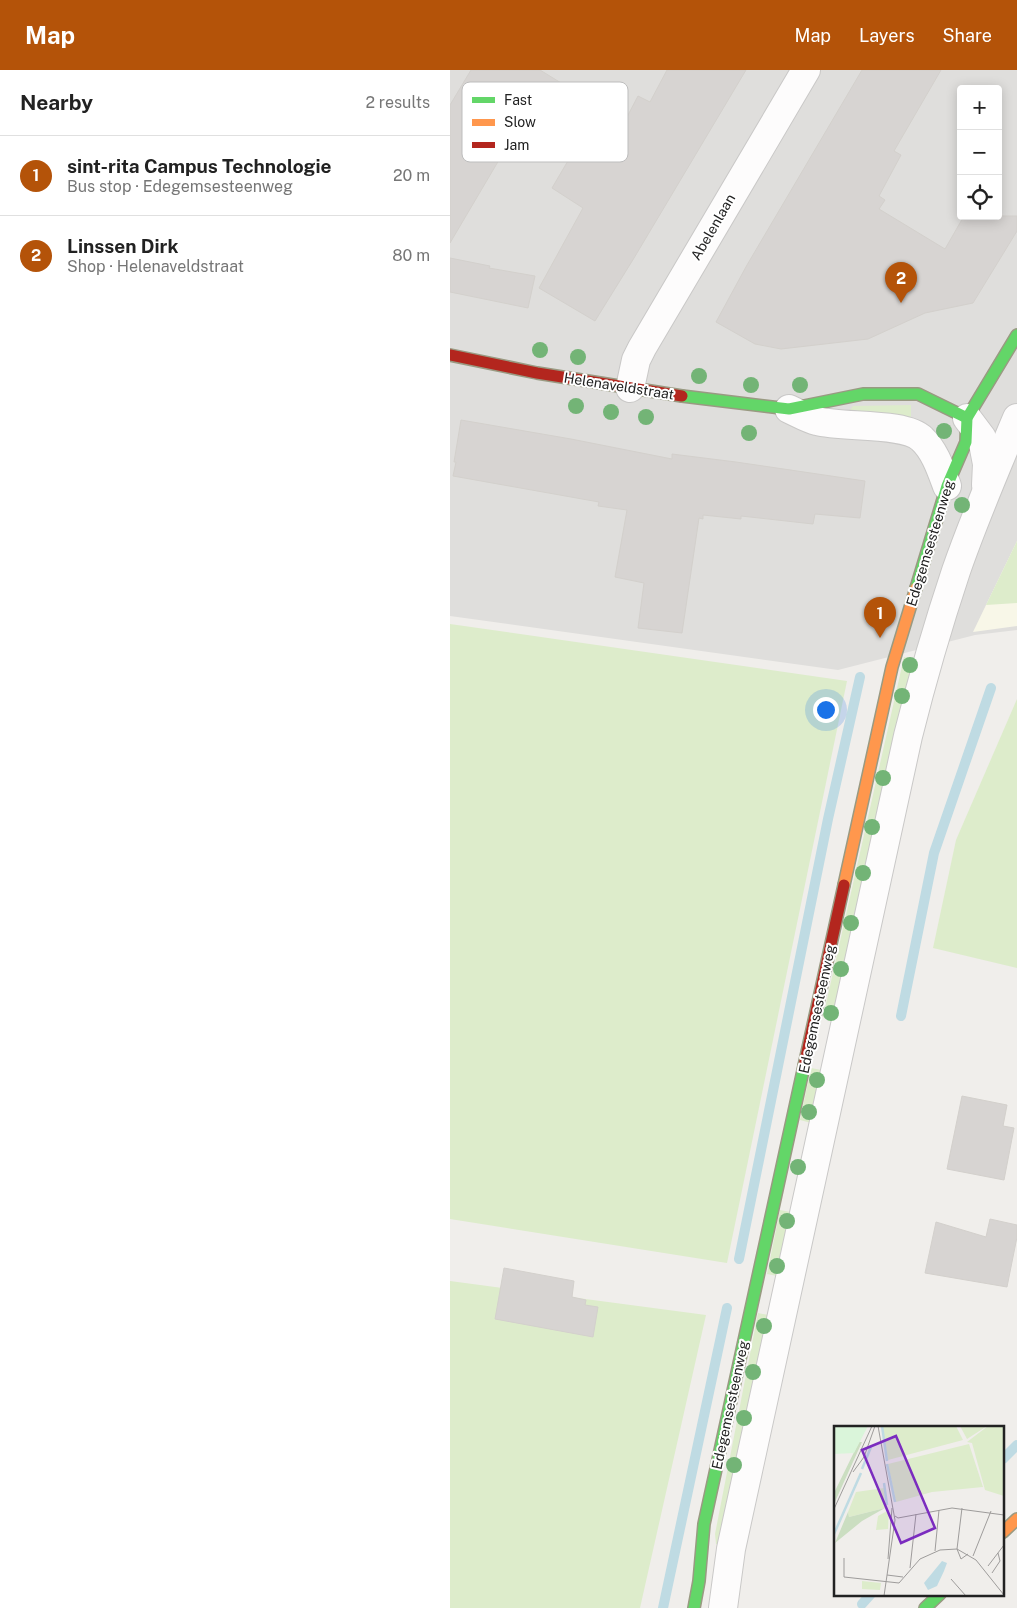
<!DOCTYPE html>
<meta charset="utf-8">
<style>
:root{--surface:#fff;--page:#f6f6f6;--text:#222;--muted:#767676;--line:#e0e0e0;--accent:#b45309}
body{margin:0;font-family:"Public Sans",sans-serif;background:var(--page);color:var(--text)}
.controls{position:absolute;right:15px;top:15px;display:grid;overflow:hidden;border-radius:5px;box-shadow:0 2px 12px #0003}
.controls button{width:45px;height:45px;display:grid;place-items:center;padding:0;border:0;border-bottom:1px solid var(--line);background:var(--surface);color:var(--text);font:25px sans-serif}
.you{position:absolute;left:375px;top:639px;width:18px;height:18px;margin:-12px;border:4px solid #fff;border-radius:50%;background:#1a73e8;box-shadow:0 0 0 8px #1a73e833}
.badge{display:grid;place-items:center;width:32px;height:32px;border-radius:50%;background:var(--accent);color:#fff;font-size:16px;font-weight:700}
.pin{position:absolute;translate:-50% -41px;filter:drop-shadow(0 1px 2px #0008)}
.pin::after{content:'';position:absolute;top:26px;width:18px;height:15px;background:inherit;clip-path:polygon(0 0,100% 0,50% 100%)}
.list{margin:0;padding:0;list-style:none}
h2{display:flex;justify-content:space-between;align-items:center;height:65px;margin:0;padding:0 20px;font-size:21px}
h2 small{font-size:16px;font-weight:400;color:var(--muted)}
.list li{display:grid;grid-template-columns:32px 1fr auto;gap:15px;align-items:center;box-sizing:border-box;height:80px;padding:0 20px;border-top:1px solid var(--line)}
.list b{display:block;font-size:19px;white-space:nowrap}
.list p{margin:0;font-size:16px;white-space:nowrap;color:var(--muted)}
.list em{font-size:16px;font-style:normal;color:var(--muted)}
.icon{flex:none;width:28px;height:28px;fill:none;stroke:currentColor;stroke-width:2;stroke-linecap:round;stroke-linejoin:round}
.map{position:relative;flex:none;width:567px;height:1538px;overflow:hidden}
header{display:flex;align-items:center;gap:30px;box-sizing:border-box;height:70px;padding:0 25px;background:var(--accent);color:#fff}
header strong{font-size:24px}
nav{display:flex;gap:28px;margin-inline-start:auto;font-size:18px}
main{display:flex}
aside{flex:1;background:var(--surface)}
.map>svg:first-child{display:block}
.residential{fill:#dfdedc;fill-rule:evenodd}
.education{fill:#f8f7e8}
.grass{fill:#ddeccb}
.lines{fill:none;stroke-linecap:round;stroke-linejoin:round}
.stream{stroke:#bfdbe3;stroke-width:10}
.building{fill:#d7d4d2;stroke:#d3d0cc}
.street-casing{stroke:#c9c8c7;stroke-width:30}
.fast-casing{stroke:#999a82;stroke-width:14}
.slow-casing{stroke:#999a82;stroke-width:14}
.jam-casing{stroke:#999a82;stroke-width:14}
.street{stroke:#fdfcfc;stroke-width:28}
.fast{stroke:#63d668;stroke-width:11}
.slow{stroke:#ff974d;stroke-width:11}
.jam{stroke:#b3261e;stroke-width:11}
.tree{fill:#73b476}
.labels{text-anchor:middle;stroke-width:4;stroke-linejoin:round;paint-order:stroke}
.street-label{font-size:14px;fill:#222;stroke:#fff}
.inset-river{fill:none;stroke:#bfdbe3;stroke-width:2.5}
.inset-road{fill:none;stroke:#9e9c9b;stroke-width:1}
.view{fill:#7b2cbf;fill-opacity:0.15;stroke:#7b2cbf;stroke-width:2.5}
.inset-edge{fill:none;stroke:#222;stroke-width:2.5}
.key{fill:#fff;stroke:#bdbdbd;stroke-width:1}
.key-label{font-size:14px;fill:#222}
</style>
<header>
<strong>Map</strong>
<nav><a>Map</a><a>Layers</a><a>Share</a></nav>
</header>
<main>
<aside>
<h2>Nearby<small>2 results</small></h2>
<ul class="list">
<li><span class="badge">1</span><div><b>sint-rita Campus Technologie</b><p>Bus stop · Edegemsesteenweg</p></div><em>20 m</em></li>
<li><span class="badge">2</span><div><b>Linssen Dirk</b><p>Shop · Helenaveldstraat</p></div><em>80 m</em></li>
</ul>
</aside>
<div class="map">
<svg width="567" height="1538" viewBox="0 0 567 1538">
<rect width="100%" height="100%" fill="#f0eeeb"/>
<path class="residential" d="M0,0H567V560L525,565L388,600L0,546ZM511,19H548V146H511Z"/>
<path class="education" d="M567,471V556L523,562L536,535Z"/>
<g class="grass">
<path d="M461,335V354L400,344L399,341L403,336Z"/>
<path d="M567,471V533L536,535Z"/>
<path d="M0,554L397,611L277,1193L0,1149Z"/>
<path d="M454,587L468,591L388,951L373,947Z"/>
<path d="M567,629V898L483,878L506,770Z"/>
<path d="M361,998L377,1001L365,1054L350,1050Z"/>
<path d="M330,1140L346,1143L332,1207L317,1204Z"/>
<path d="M0,1211L256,1245L190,1538H0Z"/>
<path d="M308,1243L324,1246L274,1476L266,1474L265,1464Z"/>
</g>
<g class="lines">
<g class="stream">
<path d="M451,946L484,783L541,618"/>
<path d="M289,1189L378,749L410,607"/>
<path d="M553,1389L567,1375"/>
<path d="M412,1534L421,1524"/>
<path d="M213,1538L277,1238"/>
</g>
</g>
<g class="building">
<path d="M21,0H90L116,16L101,42L84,32L61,74L59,73L0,173V35Z"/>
<path d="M217,0H296L184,188L145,251L89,218L133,138L102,118L129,72L156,87L188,26L200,32Z"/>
<path d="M412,0H491L444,81L451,85L429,126L435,130L429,139L495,179L514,146H567V161L523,233L475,243L418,269L331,279L305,274L266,252L297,195Z"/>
<path d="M0,188L40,196L39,198L85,206L78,238L0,222Z"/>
<path d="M11,350L121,369L222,389V384L286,392L415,411L410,448L365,444L363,454L291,446V449L253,445V449L249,448L232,563L188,558L194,513L165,507L177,440L148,436L149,432L3,406L6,392H4Z"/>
<path d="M512,1026L557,1035L553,1056L564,1058L554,1110L497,1099Z"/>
<path d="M540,1149L567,1155V1167L557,1217L475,1203L486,1152L536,1167Z"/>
<path d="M54,1198L124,1211L122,1227L136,1230L135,1235L148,1237L143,1267L45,1249Z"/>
</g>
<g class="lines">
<g class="street-casing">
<g id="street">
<path d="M180,318L186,290L192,278L356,0"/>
<path d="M339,339C348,343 358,349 367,351C393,358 455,352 472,369C485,381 491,400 497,416"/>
<path d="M517,348L532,368L537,394L536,415"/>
<path d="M273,1538L281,1479L458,666C472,610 488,555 506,501C524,449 546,398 567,348"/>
</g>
</g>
<g class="fast-casing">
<g id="fast">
<path d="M232,326L339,339L413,324H468L517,348"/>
<path d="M466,518L497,416L516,372L517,348L567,265"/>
<path d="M244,1538L249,1511L254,1454L354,996"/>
<path d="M475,1538L490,1524"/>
</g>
</g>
<g class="slow-casing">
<g id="slow">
<path d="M394,815L442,597L466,518"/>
<path d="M553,1462L567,1449"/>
</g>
</g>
<g class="jam-casing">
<g id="jam">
<path d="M0,285L87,303L232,326"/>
<path d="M354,996L394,815"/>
</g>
</g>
<use href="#street" class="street"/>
<use href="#fast" class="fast"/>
<use href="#slow" class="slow"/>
<use href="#jam" class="jam"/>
</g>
<g class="tree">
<circle cx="90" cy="280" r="8"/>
<circle cx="128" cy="287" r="8"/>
<circle cx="249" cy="306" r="8"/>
<circle cx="301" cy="315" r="8"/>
<circle cx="350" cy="315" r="8"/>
<circle cx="126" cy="336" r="8"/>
<circle cx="161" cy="342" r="8"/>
<circle cx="196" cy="347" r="8"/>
<circle cx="494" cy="361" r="8"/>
<circle cx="299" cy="363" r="8"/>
<circle cx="512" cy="435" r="8"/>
<circle cx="460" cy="595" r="8"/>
<circle cx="452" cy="626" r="8"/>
<circle cx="433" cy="708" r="8"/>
<circle cx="422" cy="757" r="8"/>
<circle cx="413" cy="803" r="8"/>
<circle cx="401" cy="853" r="8"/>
<circle cx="391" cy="899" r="8"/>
<circle cx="381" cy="943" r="8"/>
<circle cx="367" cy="1010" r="8"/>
<circle cx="359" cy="1042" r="8"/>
<circle cx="348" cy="1097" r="8"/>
<circle cx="337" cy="1151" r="8"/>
<circle cx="327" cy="1196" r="8"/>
<circle cx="314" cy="1256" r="8"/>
<circle cx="303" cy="1302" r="8"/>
<circle cx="294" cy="1348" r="8"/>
<circle cx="284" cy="1395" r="8"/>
</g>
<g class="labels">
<g class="street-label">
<text transform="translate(263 157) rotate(-60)" y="5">Abelenlaan</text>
<text transform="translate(169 316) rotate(9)" y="5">Helenaveldstraat</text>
<text transform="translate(480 473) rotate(-73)" y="5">Edegemsesteenweg</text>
<text transform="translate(367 939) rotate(-78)" y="5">Edegemsesteenweg</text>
<text transform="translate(280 1335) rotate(-78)" y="5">Edegemsesteenweg</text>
</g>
</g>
<g transform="translate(384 1356)">
<rect width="170" height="170" fill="#f0eeeb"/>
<path d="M48,0H122L129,14L54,34ZM126,0H153L133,13ZM154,0H170V70L151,64L138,17L133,16ZM135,18L149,61L98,66L62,76L54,38ZM50,62L51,82L15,91L14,86L22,66ZM55,84L54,103L42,104L44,90ZM28,155L47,157L46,164L28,163Z" fill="#ddeccb"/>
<path d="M25,16H28L0,78V67ZM51,82L28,95L1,117L14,86L15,91Z" fill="#cbdec1"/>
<path d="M0,0H34L20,27L0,28Z" fill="#daf5da"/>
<path d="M108,135L113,137L110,145L103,160L94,164L90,157Z" fill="#bfdbe3"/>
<path class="inset-river" d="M48,0L53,35M53,38L61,76M28,43L37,21M50,57L53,79M0,108L27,47"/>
<path class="inset-road" d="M44,0L61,94L50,170M19,46L30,31L41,0M128,82L123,123L127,133L134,128M0,83L38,0M61,90L64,92L118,82L170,89M101,125L105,84M139,130L157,85M10,132V151L65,157L86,133L106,124L123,123L142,134L170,169M54,133L58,82M154,140L170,119M76,142L82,88M158,147L166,135L164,127M53,149L69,151M117,153L132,170"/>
<path class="view" d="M62,10L101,102L67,117L28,24Z"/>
<rect width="170" height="170" class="inset-edge"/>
</g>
<rect x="12" y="12" width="166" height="80" rx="8" class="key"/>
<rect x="22" y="27" width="23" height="6" fill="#63d668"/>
<rect x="22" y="49" width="23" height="7" fill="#ff974d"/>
<rect x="22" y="72" width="23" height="6" fill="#b3261e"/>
<g class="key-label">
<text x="54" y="35">Fast</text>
<text x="54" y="57">Slow</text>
<text x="54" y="80">Jam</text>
</g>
</svg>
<div class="controls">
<button>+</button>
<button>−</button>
<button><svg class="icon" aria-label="locate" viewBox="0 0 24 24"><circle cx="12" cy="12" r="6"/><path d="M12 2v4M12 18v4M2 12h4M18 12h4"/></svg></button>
</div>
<div class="you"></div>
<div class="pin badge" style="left:430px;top:568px">1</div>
<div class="pin badge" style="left:451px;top:233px">2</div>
</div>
</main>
